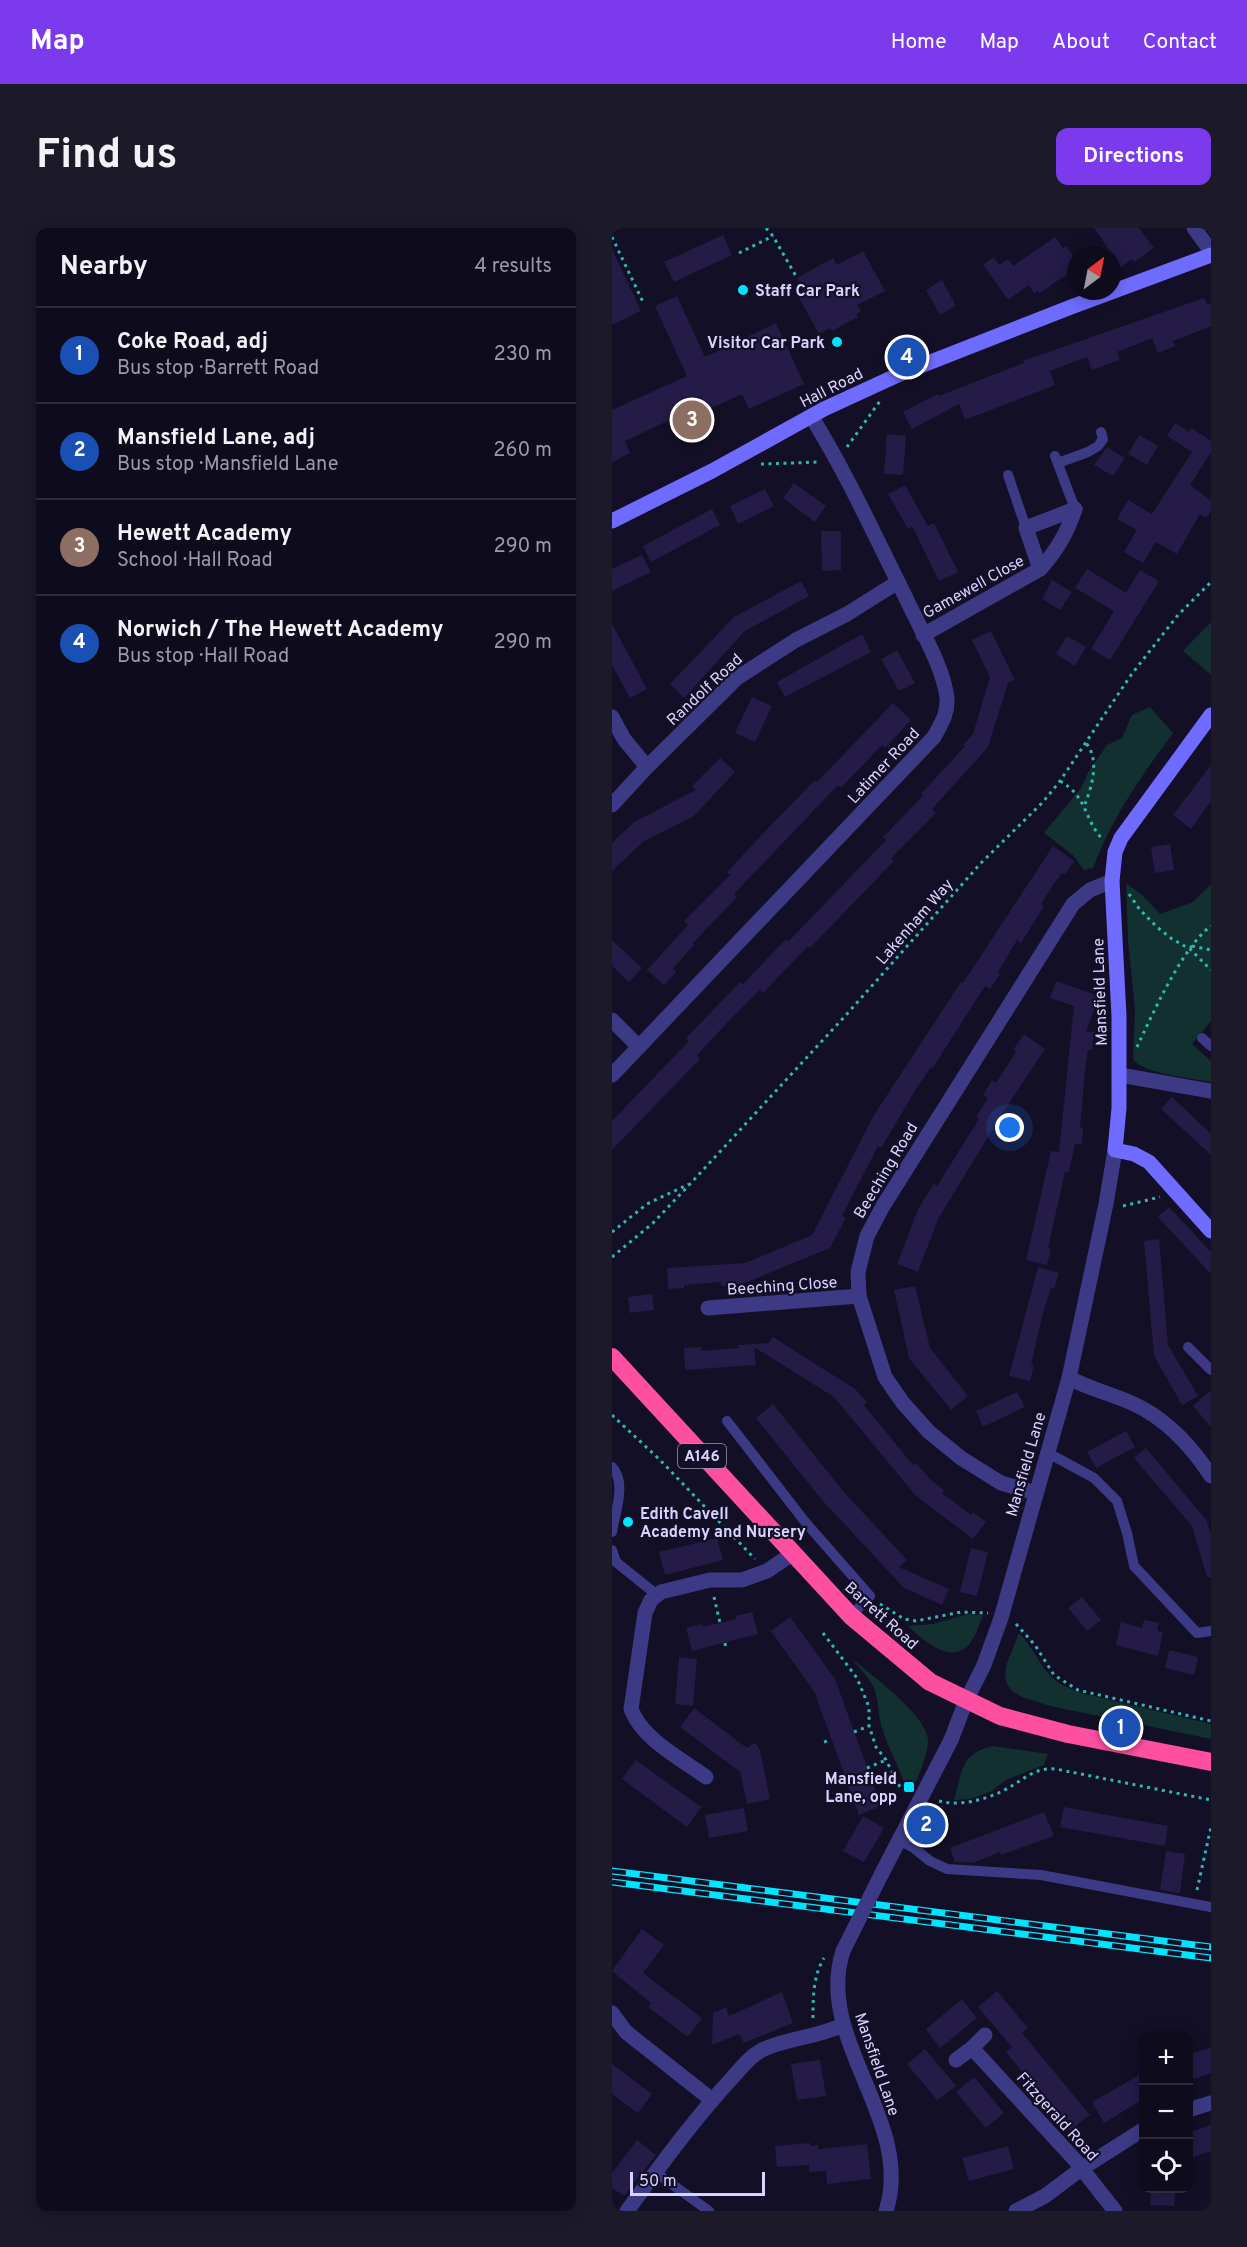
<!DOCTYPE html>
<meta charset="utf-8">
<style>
:root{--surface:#0e0b1c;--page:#1c1929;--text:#f1f3f6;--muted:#9b9ba3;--line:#2e2b3b;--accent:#7c3aed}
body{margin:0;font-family:Overpass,sans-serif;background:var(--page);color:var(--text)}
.controls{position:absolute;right:18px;bottom:18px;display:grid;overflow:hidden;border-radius:12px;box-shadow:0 3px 15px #0003}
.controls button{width:54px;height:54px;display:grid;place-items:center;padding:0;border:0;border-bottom:2px solid var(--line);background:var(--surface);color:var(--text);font:30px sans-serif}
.compass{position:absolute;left:455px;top:18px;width:54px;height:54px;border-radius:50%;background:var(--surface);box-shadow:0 3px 15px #0003;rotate:32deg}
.scale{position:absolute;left:18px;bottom:15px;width:135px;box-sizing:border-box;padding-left:6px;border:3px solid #d9d4ff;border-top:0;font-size:16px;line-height:21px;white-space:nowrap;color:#d9d4ff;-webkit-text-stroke:4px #130f26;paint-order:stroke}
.you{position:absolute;left:398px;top:900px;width:21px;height:21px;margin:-15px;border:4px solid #fff;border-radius:50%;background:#1a73e8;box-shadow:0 0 0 9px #1a73e833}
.badge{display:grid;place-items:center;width:39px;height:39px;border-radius:50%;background:var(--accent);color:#fff;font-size:20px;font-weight:700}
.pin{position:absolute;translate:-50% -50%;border:3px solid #fff;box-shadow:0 2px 6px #0006}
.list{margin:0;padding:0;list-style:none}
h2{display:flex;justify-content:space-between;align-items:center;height:78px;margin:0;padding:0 24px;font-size:26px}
h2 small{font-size:20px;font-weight:400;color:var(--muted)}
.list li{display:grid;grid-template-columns:39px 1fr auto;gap:18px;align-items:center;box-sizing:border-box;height:96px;padding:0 24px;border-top:2px solid var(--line)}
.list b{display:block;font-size:22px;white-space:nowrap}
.list p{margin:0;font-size:20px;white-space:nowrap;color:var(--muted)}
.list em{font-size:20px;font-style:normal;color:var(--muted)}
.icon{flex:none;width:33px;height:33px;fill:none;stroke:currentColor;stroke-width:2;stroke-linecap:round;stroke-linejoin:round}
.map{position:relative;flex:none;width:599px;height:1983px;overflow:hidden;border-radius:12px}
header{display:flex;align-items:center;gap:36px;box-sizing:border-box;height:84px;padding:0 30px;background:var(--accent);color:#fff}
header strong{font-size:28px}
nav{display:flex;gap:33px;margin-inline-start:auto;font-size:21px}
.intro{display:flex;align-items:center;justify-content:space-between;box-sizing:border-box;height:144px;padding:0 36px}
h1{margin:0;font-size:42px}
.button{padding:15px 27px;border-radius:12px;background:var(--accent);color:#fff;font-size:21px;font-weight:700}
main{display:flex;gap:36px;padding:0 36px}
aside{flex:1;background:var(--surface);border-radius:12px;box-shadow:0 3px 15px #0003}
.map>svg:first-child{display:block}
.green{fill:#12302f}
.building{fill:#241b47}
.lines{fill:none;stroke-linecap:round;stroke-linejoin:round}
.path{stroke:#2fb8b0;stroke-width:3;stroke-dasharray:3 4.5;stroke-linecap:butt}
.lane{stroke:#3d3a85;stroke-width:10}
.street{stroke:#3d3a85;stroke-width:15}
.secondary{stroke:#6f6bff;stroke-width:15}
.highway{stroke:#ff4fa3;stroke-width:18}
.rail-casing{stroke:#00e5ff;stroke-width:7}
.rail{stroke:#130f26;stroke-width:4.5;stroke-dasharray:14;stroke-linecap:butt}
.street-bridge{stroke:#3d3a85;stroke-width:15}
.poi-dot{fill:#00e5ff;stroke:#130f26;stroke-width:2}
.labels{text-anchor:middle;stroke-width:4.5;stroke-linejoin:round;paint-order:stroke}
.shield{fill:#130f26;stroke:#9e99be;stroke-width:1.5}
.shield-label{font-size:15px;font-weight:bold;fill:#d9d4ff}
.poi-label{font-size:16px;font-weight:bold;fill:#d9d4ff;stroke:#130f26;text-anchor:start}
.street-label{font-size:16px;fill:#d9d4ff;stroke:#130f26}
</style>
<header>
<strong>Map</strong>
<nav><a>Home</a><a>Map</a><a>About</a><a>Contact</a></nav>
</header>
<div class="intro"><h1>Find us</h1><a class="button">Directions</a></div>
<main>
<aside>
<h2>Nearby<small>4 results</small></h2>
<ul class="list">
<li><span class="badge" style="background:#1a4fb4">1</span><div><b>Coke Road, adj</b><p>Bus stop · Barrett Road</p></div><em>230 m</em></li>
<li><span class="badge" style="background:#1a4fb4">2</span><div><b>Mansfield Lane, adj</b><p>Bus stop · Mansfield Lane</p></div><em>260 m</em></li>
<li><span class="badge" style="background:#8d6e63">3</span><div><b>Hewett Academy</b><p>School · Hall Road</p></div><em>290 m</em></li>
<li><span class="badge" style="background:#1a4fb4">4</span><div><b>Norwich / The Hewett Academy</b><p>Bus stop · Hall Road</p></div><em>290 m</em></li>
</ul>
</aside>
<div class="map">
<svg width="599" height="1983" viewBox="0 0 599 1983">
<rect width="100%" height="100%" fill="#130f26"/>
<g class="green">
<path d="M599,394V447L571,423Z"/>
<path d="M538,479L561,505C528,550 501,588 481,640L472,642L461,627L432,605L469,560L477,543L495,517L510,510L520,487Z"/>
<path d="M514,655L531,668L548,686L581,674L599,656V793L580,816L599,833V854C580,850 531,846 521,831L523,782L516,712Z"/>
<path d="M356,1386L371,1387C368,1394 366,1402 362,1409C344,1442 313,1414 296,1398L321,1396Z"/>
<path d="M407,1405C419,1417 425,1432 436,1445C443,1454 455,1459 465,1464L599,1496V1511L438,1478L410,1469L400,1463L395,1456L393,1447L395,1435Z"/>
<path d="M239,1430C258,1446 318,1489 316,1514C315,1531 306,1547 300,1563L294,1560C288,1540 277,1522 271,1503C265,1488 268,1470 260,1456C255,1447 245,1438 239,1430Z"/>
<path d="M381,1518L436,1526L432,1537L394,1552L380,1563L359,1571L342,1572C350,1543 349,1525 381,1518Z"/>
</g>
<g class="building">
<path d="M482,0H527L542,20L522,34L520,31L509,39Z"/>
<path d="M111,7L120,27L62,54L52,34Z"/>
<path d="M443,9L451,20L454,18L464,32V40L428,65L426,63L422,65L417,57L396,72L371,37L382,29L387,37L396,31L401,38Z"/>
<path d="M0,21L29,83L0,97Z"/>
<path d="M251,23L273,63L245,77L249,83L244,86L246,89L220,103L218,100L207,106L187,70L194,66L185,50L221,30L225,37Z"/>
<path d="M330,52L344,78L328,87L314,62Z"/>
<path d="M65,68L93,129L164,95L192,156L137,181L130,166L91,184L88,178L13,213L18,225L0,234V182L75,148L43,78Z"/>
<path d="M592,70L595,76L599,75V98L561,113L563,118L546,125L540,110L505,124L508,132L480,142L475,129L438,143L443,157L353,192L347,176L300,201L291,184L326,166L327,168L412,135L411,133L425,128Z"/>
<path d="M563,195L577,204L579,200L599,213V224L578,257L599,273V283L594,290L588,286L565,326L544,314L531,335L512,324L525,302L505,291L516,272L540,286L580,224L555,208Z"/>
<path d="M275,206L294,208L291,247L272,246Z"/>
<path d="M527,207L546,218L535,237L516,226Z"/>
<path d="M495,219L513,230L501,248L482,237Z"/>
<path d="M182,255L214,278L203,294L171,270Z"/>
<path d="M293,257L316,298L322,295L346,344L327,353L300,298L296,301L276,266Z"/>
<path d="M153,261L162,278L126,296L118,278Z"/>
<path d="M100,281L108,297L39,334L31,318Z"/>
<path d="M209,303H229V342L210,343Z"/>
<path d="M30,327L39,344L0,363V341Z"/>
<path d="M475,341L514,365L528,342L547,353L498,432L479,421L502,383L463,360Z"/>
<path d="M440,352L460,364L448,382L430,371Z"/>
<path d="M189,353L197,368L133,403L72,470L58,456L122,389Z"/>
<path d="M0,396L35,461L18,470L0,437Z"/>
<path d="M379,403L403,452L396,455L376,519L320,581L324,585L279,630L282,633L198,720L196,718L151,765L148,762L114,796L85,827L88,831L0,922V893L77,813L74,810L128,754L131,756L174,711L176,714L274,612L271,609L311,568L309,566L353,518L351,517L361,506L378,449L360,412Z"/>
<path d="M250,406L259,424L173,469L165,454Z"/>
<path d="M455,408L474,419L463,438L444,426Z"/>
<path d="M285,422L303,455L287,463L269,431Z"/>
<path d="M140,469L160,478L143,514L123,505Z"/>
<path d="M281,475L299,492L273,520L270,517L229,560L226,557L122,666L125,669L81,715L82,717L61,740L64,744L52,757L35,742L76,697L72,693L118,647L115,644L161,595L203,552L205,554Z"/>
<path d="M108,530L123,544L82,588L32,613L0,643V615L22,594L84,562L80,558Z"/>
<path d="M599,537V573L579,601L561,587Z"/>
<path d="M558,616L562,642L543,645L539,619Z"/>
<path d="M441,618L462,633L453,647L450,645L439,660L429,676L432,678L409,715L405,712L386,744L388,746L378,761L373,758L320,841L319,839L306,858L269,920L266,918L230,988L234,990L218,1020L128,1057L109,1058V1054L72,1057V1060L56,1061L55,1040L133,1035L200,1007L262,887L349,754L351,755Z"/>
<path d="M0,712L30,740L17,754L0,738Z"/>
<path d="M444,753L487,768L474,804H482L480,822H476L473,843L468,900H471L470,916H463L457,944H453L436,1020L439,1021L435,1037L414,1032L439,923L447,924L462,778L438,770Z"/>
<path d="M412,806L433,821L390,886L326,991L306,1044L285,1036L306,981L322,956L325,958L367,891L364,889L376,870L371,867L380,852L384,855L404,824L401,822Z"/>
<path d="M560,869L599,906V927L549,881Z"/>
<path d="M557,979L599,1024V1046L546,989Z"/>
<path d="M547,1011L556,1117L586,1168L570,1177L542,1128L532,1013Z"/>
<path d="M426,1039L447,1045L442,1061L439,1060L432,1081L419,1136L422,1137L418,1153L397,1148Z"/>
<path d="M303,1058L318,1120L356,1168L339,1182L297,1130L282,1062Z"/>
<path d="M40,1066L42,1082L18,1085L16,1069Z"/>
<path d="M161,1109L243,1161L255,1174L252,1177L301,1237L304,1235L318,1251L332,1262L330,1265L359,1287L361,1284L374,1294L361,1311L304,1268L222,1169L142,1119L144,1137L73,1142L72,1120L89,1119V1123L126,1120V1117L157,1115Z"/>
<path d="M599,1162V1199L581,1178Z"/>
<path d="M405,1164L413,1179L371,1199L364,1183Z"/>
<path d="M161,1176L232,1264L295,1332L287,1339L337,1361L330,1377L292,1360L210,1272L144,1190Z"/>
<path d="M514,1203L523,1219L484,1240L475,1224Z"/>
<path d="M534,1220L595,1293L599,1307V1349H595L580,1298L522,1230Z"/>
<path d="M105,1310L111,1332L53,1347L47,1324Z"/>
<path d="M359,1320L376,1324L365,1368L348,1364Z"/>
<path d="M470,1369L489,1392L475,1403L456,1380Z"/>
<path d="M140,1384L146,1406L80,1423L74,1400L90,1396L91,1399L124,1391L123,1388Z"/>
<path d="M178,1389L223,1451L269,1578L247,1587L202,1463L159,1403Z"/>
<path d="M532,1392L547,1395L545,1403L551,1404L546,1428L504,1417L509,1394L530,1400Z"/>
<path d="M557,1422L586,1429L582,1447L553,1440Z"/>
<path d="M67,1429L85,1431L81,1478L63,1476Z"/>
<path d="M82,1480L135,1520L143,1515L148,1522L158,1571L135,1576L128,1544L68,1499Z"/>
<path d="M24,1532L89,1579L75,1599L10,1551Z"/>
<path d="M452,1579L556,1598L553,1618L448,1599Z"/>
<path d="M132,1580L136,1603L97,1610L93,1587Z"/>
<path d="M432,1584L442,1608L389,1627L388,1624L361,1635L343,1634L338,1620Z"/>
<path d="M251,1588L272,1600L252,1634L231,1623Z"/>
<path d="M554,1623L573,1626L568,1665L548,1662Z"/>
<path d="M30,1701L52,1717L31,1745L90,1790L76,1809L36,1779L39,1775L0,1743Z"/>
<path d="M385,1763L416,1800L410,1805L478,1887L458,1902L394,1824L400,1819L366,1779Z"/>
<path d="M170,1764L181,1795L132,1815L127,1806L100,1817L101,1785L114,1779L117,1788Z"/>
<path d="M350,1771L365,1790L328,1820L314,1801Z"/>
<path d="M599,1820V1845L576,1853V1826Z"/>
<path d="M313,1821L344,1858L325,1872L295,1836Z"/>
<path d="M208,1832L214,1868L185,1872L179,1836Z"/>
<path d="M0,1836L40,1866L26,1885L0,1866Z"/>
<path d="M531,1845V1871L492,1895L480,1874Z"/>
<path d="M362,1849L392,1885L374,1900L344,1864Z"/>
<path d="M599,1897V1923L576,1931V1905Z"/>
<path d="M25,1912L44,1927L12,1968L0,1960V1945Z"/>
<path d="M198,1915V1918L206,1917V1921L255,1916L259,1951L215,1956L214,1943L197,1944V1937L165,1939L163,1918Z"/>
<path d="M396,1918L402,1941L357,1953L350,1930Z"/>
<path d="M539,1960H564L562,1978L538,1977Z"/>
</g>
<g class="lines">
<g class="path">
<path d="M154,0L161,8L185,50"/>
<path d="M0,9L31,74"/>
<path d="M127,25L161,8"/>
<path d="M235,219L268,173"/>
<path d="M149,236L208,234"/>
<path d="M448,553C476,569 471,590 491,612"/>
<path d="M473,576C480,558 488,532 474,515"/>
<path d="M517,666L528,682L545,699L560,711L578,721L599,742"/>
<path d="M580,718L599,722"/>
<path d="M525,819C540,787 571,718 599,698"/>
<path d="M511,978L548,969"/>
<path d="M0,1004L35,976L77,956"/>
<path d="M0,1029L41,995L79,955L234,787L369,635L431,574L448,553L519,447L566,387L599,354"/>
<path d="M0,1187L47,1231L143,1331"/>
<path d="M102,1369L108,1395"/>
<path d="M268,1376L292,1391L304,1393L349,1384L376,1385"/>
<path d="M404,1396L423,1417L442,1447L466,1462L599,1493"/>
<path d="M211,1405L245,1450L257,1479V1498L264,1519L274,1532L289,1561L294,1564"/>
<path d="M113,1415L114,1421"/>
<path d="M242,1504L257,1498"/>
<path d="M212,1514L219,1512"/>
<path d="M255,1540L274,1532"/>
<path d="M227,1551L233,1549"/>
<path d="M327,1573C350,1579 377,1571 398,1559C410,1552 421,1542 436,1541C443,1540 452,1543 459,1544L599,1572"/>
<path d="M585,1662L599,1599"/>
<path d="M201,1790C201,1770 201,1748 212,1730"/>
</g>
<g class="lane">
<path d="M443,228L463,281"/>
<path d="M446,235L476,224L486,218L491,211L489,204"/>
<path d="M396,247L414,300"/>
<path d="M590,810L599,818"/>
<path d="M576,1119L599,1142"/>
<path d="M115,1193L194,1295L258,1368L239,1388"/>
<path d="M436,1225L482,1250L505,1273L515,1305L522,1338L585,1405L599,1403"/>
<path d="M0,1239C15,1254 3,1285 0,1304"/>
<path d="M0,1322L4,1334L45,1367"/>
<path d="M287,1612L302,1620L318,1633L335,1641L429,1647L599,1679"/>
<path d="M43,1944L97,1983"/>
</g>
<g class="street">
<path d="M582,0L599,23"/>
<path d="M428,341L414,300L463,281"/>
<path d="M311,407L428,341C444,324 456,303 463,281"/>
<path d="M0,489L12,511L35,539"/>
<path d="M0,577L35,539L125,450L184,412L235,386L286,354"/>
<path d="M0,792L27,819"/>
<path d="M0,847L322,509C329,496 336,486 335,470C331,437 307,399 293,368C263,308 235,246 199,188"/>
<path d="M508,847L599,863"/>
<path d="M96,1080L247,1068"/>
<path d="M457,1150C478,1161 500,1166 522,1176C554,1191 580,1219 599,1248"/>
<path d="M424,1265L389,1255L349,1230L317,1204L291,1175L273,1149L247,1068L246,1044L255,1008L271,978L461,676L478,662L500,653"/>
<path d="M94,1549C68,1530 31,1512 19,1481L33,1385L39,1372L49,1364L98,1352H130L155,1343L180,1326"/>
<path d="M269,1647L339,1512L354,1473L372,1437L389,1390L457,1150L494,976L503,922"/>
<path d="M231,1723C202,1812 303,1893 274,1983"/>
<path d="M0,1785L14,1804L100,1872"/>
<path d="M373,1807L360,1820L463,1932L503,1983"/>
<path d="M344,1832L360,1820"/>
<path d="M576,1882L599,1875"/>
<path d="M15,1983C49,1937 82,1891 121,1849C130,1839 139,1827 152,1821C177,1810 206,1809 231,1797"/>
<path d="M404,1983L433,1968L469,1941L532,1901"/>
</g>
<g class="secondary">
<path d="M0,293L100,243L212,181L288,146L459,79L599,27"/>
<path d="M599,487L509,610L503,624L500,653L507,788V880L503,922L522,926L537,934L599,1003"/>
</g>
<path class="highway" d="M0,1129L239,1388L318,1454L388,1488L456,1506L599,1534"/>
<g class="rail-casing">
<g id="rail">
<path d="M0,1643L599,1719"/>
<path d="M0,1654L599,1730"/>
</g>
</g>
<use href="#rail" class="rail"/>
<path class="street-bridge" d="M231,1723L269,1647"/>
</g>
<g class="poi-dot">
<circle cx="131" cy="62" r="6"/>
<circle cx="225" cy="114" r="6"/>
<circle cx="16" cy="1294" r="6"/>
<rect x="291" y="1553" width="12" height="12" rx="3"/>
</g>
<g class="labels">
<rect class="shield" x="66" y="1216" width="48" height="24" rx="4.5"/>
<g class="shield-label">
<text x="90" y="1233">A146</text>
</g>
<g class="poi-label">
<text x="143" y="68">Staff Car Park</text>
<text x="213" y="120" text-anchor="end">Visitor Car Park</text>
<text x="28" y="1291">Edith Cavell<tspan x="28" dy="18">Academy and Nursery</tspan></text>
<text x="285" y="1556" text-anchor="end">Mansfield<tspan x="285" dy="18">Lane, opp</tspan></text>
</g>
<g class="street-label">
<text transform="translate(219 159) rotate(-27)" y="6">Hall Road</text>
<text transform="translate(361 358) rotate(-29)" y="6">Gamewell Close</text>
<text transform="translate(92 461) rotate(-43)" y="6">Randolf Road</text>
<text transform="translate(271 537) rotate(-47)" y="6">Latimer Road</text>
<text transform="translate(302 693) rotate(-49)" y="6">Lakenham Way</text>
<text transform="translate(487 764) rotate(-92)" y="6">Mansfield Lane</text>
<text transform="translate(273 942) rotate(-59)" y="6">Beeching Road</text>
<text transform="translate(170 1057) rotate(-4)" y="6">Beeching Close</text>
<text transform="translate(413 1236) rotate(-74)" y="6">Mansfield Lane</text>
<text transform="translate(270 1387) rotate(42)" y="6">Barrett Road</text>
<text transform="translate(266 1836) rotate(71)" y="6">Mansfield Lane</text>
<text transform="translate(446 1888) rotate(48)" y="6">Fitzgerald Road</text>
</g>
</g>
</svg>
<div class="controls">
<button>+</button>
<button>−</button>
<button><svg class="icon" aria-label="locate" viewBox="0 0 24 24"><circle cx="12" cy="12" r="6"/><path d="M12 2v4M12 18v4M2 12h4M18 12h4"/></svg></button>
</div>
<svg class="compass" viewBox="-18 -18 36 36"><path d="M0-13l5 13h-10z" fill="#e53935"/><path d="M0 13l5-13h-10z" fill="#9b9ba3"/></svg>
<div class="scale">50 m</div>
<div class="you"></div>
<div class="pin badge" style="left:509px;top:1500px;background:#1a4fb4">1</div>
<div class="pin badge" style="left:314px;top:1597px;background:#1a4fb4">2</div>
<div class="pin badge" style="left:80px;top:192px;background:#8d6e63">3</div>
<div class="pin badge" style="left:295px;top:129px;background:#1a4fb4">4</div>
</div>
</main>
